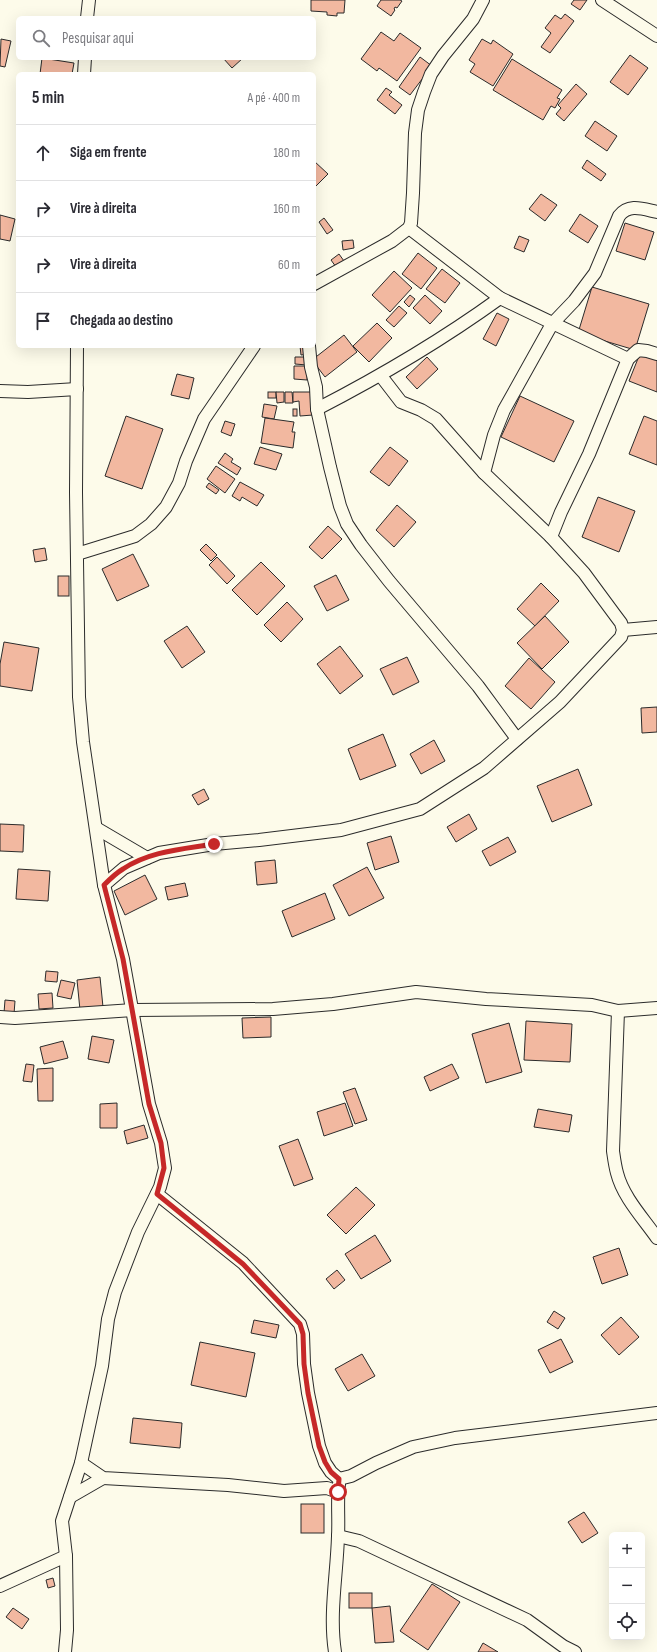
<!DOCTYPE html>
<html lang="pt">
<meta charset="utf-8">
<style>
:root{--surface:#fff;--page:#f7f7f7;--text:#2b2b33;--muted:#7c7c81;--line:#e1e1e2}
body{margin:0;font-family:"Sofia Sans Condensed",sans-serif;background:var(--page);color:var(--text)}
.controls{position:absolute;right:12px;bottom:12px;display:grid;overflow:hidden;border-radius:6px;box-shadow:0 4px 16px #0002}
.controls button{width:36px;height:36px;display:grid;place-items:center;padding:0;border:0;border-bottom:1px solid var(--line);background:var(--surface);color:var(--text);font:20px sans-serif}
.stop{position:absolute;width:12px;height:12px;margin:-9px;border:3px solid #c62828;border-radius:50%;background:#fff}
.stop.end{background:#c62828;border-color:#fff;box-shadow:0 1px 4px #0008}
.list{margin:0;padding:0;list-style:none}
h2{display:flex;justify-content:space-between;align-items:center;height:52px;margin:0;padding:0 16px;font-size:17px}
h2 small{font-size:13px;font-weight:400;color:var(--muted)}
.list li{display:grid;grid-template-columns:26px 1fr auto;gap:12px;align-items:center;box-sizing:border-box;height:56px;padding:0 16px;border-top:1px solid var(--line)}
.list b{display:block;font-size:15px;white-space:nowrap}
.list em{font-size:13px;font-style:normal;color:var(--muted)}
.icon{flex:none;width:22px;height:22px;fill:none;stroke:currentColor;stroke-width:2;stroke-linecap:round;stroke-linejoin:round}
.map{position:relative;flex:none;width:657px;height:1652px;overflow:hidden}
.search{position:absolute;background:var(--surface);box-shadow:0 4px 16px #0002;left:16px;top:16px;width:300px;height:44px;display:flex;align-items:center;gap:10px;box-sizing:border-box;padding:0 14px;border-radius:6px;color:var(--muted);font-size:15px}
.panel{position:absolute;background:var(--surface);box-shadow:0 4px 16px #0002;left:16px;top:72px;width:300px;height:276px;border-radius:6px}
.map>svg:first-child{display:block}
.building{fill:#f2b8a0;stroke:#2b2b2b}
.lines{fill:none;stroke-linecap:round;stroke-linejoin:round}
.street-casing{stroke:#2b2b2b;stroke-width:14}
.street{stroke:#fdfbea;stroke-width:12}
.route{stroke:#c62828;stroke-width:5}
</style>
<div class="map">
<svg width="657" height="1652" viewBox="0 0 657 1652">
<rect width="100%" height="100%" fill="#fdfbea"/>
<g class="building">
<path d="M311,0H345L344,13H337V16L327,15V12L311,11Z"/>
<path d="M381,0H400L402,1L397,8L395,7L394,9L395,10L391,16L377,6Z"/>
<path d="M574,0H587L580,10L571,4Z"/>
<path d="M565,14L574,21L550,53L541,47L551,33L545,28L555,15L561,19Z"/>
<path d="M381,32L394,41L400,33L421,48L397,81L379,68L377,71L361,59Z"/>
<path d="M1,39L11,41L5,67L0,66Z"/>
<path d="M482,39L491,44L493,40L513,54L493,86L470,72L475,64L469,60Z"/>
<path d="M630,55L648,68L628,95L610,82Z"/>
<path d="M420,57L432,66L410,95L399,87Z"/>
<path d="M42,58L74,63L72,74H40Z"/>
<path d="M223,58H243L232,68Z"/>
<path d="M512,59L562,90L557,98L560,99L555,108L551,106L543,120L493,90Z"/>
<path d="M576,84L587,94L564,121L556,114L561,108L558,105Z"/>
<path d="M386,88L392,92L389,95L402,105L395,114L377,100Z"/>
<path d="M595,121L617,136L607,151L585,136Z"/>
<path d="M587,160L606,174L601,181L582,168Z"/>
<path d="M314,161L328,174L314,188Z"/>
<path d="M541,194L557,205L545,221L529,209Z"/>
<path d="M580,214L598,226L588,243L569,231Z"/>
<path d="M0,215L15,219L10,241L0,239Z"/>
<path d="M324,218L333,230L327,234L319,222Z"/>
<path d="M625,223L654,232L645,260L616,251Z"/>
<path d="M519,236L529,240L524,252L514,248Z"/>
<path d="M353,240L354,248L343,250L342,241Z"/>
<path d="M418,253L437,268L421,289L402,274Z"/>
<path d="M339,254L344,261L336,267L331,260Z"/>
<path d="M442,269L460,283L445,303L426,289Z"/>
<path d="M394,271L412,288L390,312L372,295Z"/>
<path d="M592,287L649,304L635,350L578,333Z"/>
<path d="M410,295L415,299L409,307L404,302Z"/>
<path d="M425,295L442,311L430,324L413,308Z"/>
<path d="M399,306L407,313L394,327L386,320Z"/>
<path d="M497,313L509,319L496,346L483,339Z"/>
<path d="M377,323L392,338L369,362L353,346Z"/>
<path d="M344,335L357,352L325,377L312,360Z"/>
<path d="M300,346H307L308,354L301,355Z"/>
<path d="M641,351L657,357V392L629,381Z"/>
<path d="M295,357H307V365L295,364Z"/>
<path d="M427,357L438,369L417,389L406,377Z"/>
<path d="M294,366H308L307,380L294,379Z"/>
<path d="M177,374L194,378L189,399L171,395Z"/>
<rect x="268" y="392" width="8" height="6"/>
<path d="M276,392H284V402L277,403Z"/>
<path d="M285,392H292L293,403H285Z"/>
<path d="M293,392H312L313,415L300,416L299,401L293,402Z"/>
<path d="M520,396L574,421L554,462L501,437Z"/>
<path d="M264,404L277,406L274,419L262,417Z"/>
<rect x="293" y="409" width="4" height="7"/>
<path d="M126,416L163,429L142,489L105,476Z"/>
<path d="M644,416L657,421V465L629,454Z"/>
<path d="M265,418L294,422L292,432H295L293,448L261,443Z"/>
<path d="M225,421L235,424L231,436L221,432Z"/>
<path d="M260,447L282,454L276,470L254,464Z"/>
<path d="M390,447L408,461L389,486L370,472Z"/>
<path d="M225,453L233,459L231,462L241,468L237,475L218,463Z"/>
<path d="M216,466L235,479L225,493L207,479Z"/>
<path d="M240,482L264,495L257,506L242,497L240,501L232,496Z"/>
<path d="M209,483L219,490L216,494L206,487Z"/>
<path d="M598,497L635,511L619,552L582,537Z"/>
<path d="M397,505L416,522L394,547L376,530Z"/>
<path d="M328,526L342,539L322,559L309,547Z"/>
<path d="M206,544L217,555L211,561L200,550Z"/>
<path d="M45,548L47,560L35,562L33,550Z"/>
<path d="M133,554L149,586L117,601L102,569Z"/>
<path d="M217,557L235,576L227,584L209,565Z"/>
<path d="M261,562L285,586L257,615L232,590Z"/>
<path d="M336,575L349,600L327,611L314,586Z"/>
<rect x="58" y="576" width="11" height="20"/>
<path d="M541,583L559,601L535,626L517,609Z"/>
<path d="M287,602L303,619L281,642L264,625Z"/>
<path d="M545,616L569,642L542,669L517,643Z"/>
<path d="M187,626L205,652L182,668L164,641Z"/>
<path d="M4,642L39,648L32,691L0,686V664Z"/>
<path d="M340,646L363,676L340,694L317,664Z"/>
<path d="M407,657L419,682L393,695L380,669Z"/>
<path d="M529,658L555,682L531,709L505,686Z"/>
<path d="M657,707V732L642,733L641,708Z"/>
<path d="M383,734L396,766L360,780L348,749Z"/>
<path d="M434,740L445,761L421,774L410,754Z"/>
<path d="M578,769L592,805L552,822L537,786Z"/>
<path d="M204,789L209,799L198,805L192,795Z"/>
<path d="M469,814L477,829L456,842L447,827Z"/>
<path d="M0,824L24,825L23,852L0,851Z"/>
<path d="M391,836L399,862L375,870L367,843Z"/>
<path d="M508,837L516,852L490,866L482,851Z"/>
<path d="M275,860L277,883L257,885L255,862Z"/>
<path d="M367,867L384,898L349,916L333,885Z"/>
<path d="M18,869L50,871L48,901L16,899Z"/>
<path d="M145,875L157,899L125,915L114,891Z"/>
<path d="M185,883L188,896L168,900L165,887Z"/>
<path d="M325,893L335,919L292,937L282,911Z"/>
<path d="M46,971L58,972L57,982L45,981Z"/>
<path d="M100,977L103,1007L80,1010L77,980Z"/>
<path d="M61,980L75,983L71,999L57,996Z"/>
<path d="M52,993L53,1008L39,1009L38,994Z"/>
<path d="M5,1000L15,1001L14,1014L4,1013Z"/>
<path d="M271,1017V1037L243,1038L242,1018Z"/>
<path d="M526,1021L572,1024L570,1062L524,1060Z"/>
<path d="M509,1023L522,1072L486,1083L472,1034Z"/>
<path d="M92,1036L114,1040L109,1063L88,1059Z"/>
<path d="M63,1041L68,1058L44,1064L40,1047Z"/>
<path d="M26,1064L34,1065L32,1082L23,1081Z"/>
<path d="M452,1064L459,1078L430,1091L424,1077Z"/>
<path d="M53,1068V1101H38L37,1069Z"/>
<path d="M355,1088L367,1120L355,1124L343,1092Z"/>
<path d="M117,1103V1128H100V1104Z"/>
<path d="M345,1103L353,1126L324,1136L317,1112Z"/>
<path d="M538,1109L572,1115L569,1132L534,1127Z"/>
<path d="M144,1125L148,1138L127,1144L124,1131Z"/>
<path d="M298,1139L313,1179L294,1186L279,1146Z"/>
<path d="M356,1187L375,1205L346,1234L327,1215Z"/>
<path d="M375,1235L391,1261L361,1279L345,1254Z"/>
<path d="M619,1248L628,1275L602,1284L593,1257Z"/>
<path d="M337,1270L345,1280L334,1289L326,1279Z"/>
<path d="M554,1311L565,1318L558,1329L547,1322Z"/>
<path d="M621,1317L639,1337L619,1355L601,1335Z"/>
<path d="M254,1320L279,1325L276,1338L251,1333Z"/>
<path d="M561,1339L573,1362L550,1373L538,1350Z"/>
<path d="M200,1342L255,1353L246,1397L191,1385Z"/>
<path d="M362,1354L375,1376L348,1391L335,1369Z"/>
<path d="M133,1418L182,1423L180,1448L130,1443Z"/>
<rect x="301" y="1504" width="23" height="29"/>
<path d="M584,1512L598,1533L582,1543L568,1522Z"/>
<path d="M53,1578L55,1586L48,1588L46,1580Z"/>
<path d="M432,1584L460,1602L428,1650L400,1631Z"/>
<rect x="349" y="1593" width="23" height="15"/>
<path d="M390,1606L394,1642L375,1643L372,1608Z"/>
<path d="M13,1608L29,1619L22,1629L6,1617Z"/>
<path d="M483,1643L498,1652H478Z"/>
</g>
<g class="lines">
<g class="street-casing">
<g id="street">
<path d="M602,0L657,36"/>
<path d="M87,18L89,0"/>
<path d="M84,74L85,58"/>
<path d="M409,228L500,298"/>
<path d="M314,284L392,241L409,228L411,223L413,193L415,133L418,110L424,92L431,74L443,56L473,19L483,0"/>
<path d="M309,346L311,367L316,387L317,409L330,467L340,506L347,524L361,545L389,581L478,686L517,739"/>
<path d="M381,376L401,402L421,410L436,419L484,473"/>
<path d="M0,391L28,392L77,389"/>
<path d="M317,409C381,376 442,340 500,298L628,359"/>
<path d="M551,537L484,473L494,435L504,410L552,324L574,301L595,273L619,216C629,203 643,209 657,212"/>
<path d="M77,554L135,536L151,524L166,507L179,483L186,461L204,419L254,346"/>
<path d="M623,630L657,627"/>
<path d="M96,828L147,858"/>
<path d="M104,885L124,868L159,853L214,844L259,840L341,830L420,809L484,768L560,702L621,637L623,630L621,623L615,615L584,573L551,537L561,512L589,454L628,359L638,350L647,351L657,354"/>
<path d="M618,1011L613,1151C614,1158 615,1166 617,1173C623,1197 643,1218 657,1238"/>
<path d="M0,1017L15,1018L133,1010L273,1009L333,1004L416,992L486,999L592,1005L618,1011L657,1008"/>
<path d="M157,1194L243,1263L300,1324L303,1334L304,1364L308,1393L319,1446L325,1463L331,1472L339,1479"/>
<path d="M81,1463L103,1478L228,1485L284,1491L327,1488L338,1492"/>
<path d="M339,1479L351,1476L376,1463L413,1447L455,1438L657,1413"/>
<path d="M70,1497L103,1478"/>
<path d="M338,1536L359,1541L527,1620L563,1646L575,1652"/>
<path d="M0,1586L66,1556"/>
<path d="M65,1652L67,1630L66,1556L62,1521L81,1463L102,1366L108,1319L115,1292L138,1232L160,1187L165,1168L161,1143L149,1104L123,959L104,885L83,742L79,697L76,492L77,346"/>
<path d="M335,1652C329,1614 337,1574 338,1536C339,1519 337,1501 339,1484"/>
</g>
</g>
<use href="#street" class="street"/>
</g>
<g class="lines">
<path class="route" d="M214,844C184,849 149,851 123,869C116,873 110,879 104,885L123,959L149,1104L161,1143L164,1168L157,1194L243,1264L300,1324L303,1334L304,1364L308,1393L319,1446L325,1462L331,1472L339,1479L338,1492"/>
</g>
</svg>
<div class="controls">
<button>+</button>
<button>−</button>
<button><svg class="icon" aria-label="locate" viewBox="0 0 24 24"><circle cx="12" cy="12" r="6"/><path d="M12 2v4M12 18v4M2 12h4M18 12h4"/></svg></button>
</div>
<div class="stop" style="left:338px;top:1492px"></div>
<div class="stop end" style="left:214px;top:844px"></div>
<div class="search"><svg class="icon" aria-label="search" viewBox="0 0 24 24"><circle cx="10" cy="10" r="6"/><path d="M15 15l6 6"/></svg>Pesquisar aqui</div>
<section class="panel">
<h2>5 min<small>A pé · 400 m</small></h2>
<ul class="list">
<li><svg class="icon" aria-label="ahead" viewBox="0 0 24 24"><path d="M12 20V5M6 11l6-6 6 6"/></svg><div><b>Siga em frente</b></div><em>180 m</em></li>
<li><svg class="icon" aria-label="right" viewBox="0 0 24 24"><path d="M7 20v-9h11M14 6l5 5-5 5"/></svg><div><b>Vire à direita</b></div><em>160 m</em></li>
<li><svg class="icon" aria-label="right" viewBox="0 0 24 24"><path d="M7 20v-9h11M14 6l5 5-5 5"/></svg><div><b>Vire à direita</b></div><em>60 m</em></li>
<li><svg class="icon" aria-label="arrive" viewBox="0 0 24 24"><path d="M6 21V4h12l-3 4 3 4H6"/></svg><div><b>Chegada ao destino</b></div></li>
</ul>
</section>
</div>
